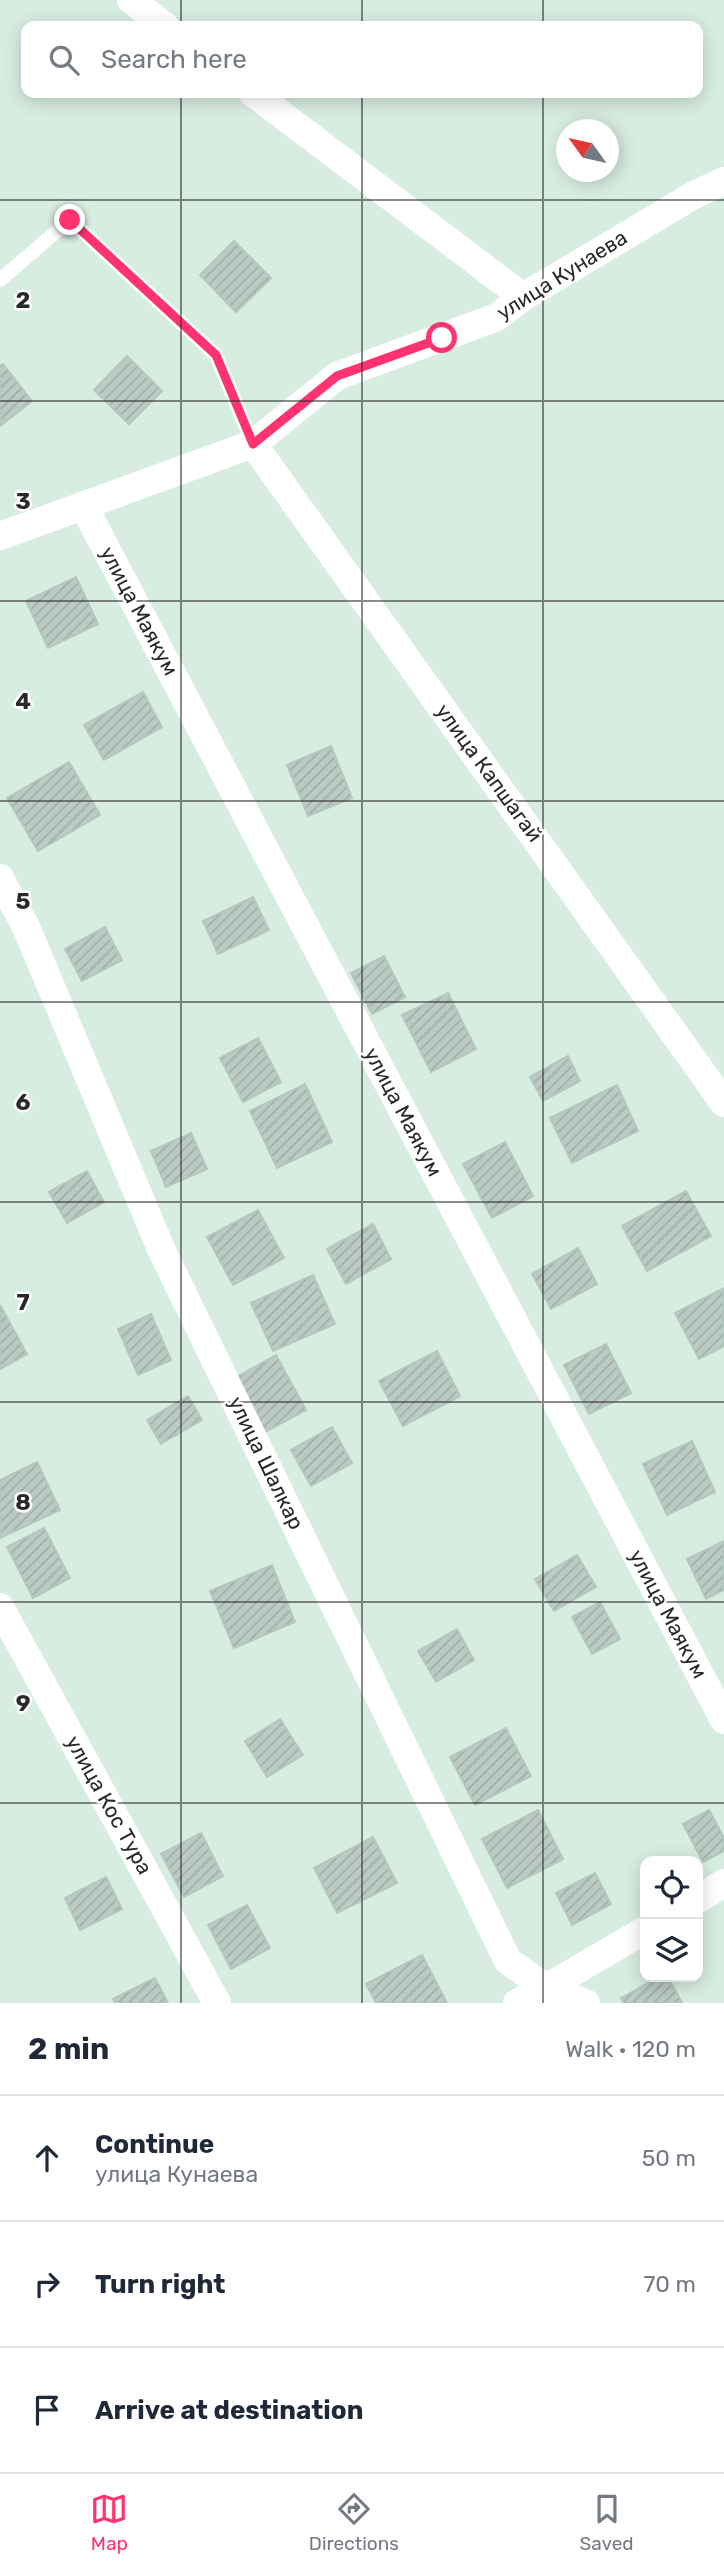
<!DOCTYPE html>
<meta charset="utf-8">
<style>
:root{--surface:#fff;--page:#f6f6f7;--text:#1f2937;--muted:#747a83;--line:#e0e1e3;--accent:#ff3370}
body{margin:0;font-family:Rubik,sans-serif;background:var(--page);color:var(--text)}
.controls{position:absolute;right:21px;bottom:21px;display:grid;overflow:hidden;border-radius:14px;box-shadow:0 4px 18px #0003}
.controls button{width:63px;height:63px;display:grid;place-items:center;padding:0;border:0;border-bottom:2px solid var(--line);background:var(--surface);color:var(--text);font:35px sans-serif}
.compass{position:absolute;left:556px;top:119px;width:63px;height:63px;border-radius:50%;background:var(--surface);box-shadow:0 4px 18px #0003;rotate:303deg}
.stop{position:absolute;width:21px;height:21px;margin:-16px;border:5px solid #ff3370;border-radius:50%;background:#fff}
.stop.end{background:#ff3370;border-color:#fff;box-shadow:0 2px 7px #0008}
.list{margin:0;padding:0;list-style:none}
h2{display:flex;justify-content:space-between;align-items:center;height:91px;margin:0;padding:0 28px;font-size:30px}
h2 small{font-size:23px;font-weight:400;color:var(--muted)}
.list li{display:grid;grid-template-columns:46px 1fr auto;gap:21px;align-items:center;box-sizing:border-box;height:126px;padding:0 28px;border-top:2px solid var(--line)}
.list b{display:block;font-size:26px;white-space:nowrap}
.list p{margin:0;font-size:23px;white-space:nowrap;color:var(--muted)}
.list em{font-size:23px;font-style:normal;color:var(--muted)}
.icon{flex:none;width:38px;height:38px;fill:none;stroke:currentColor;stroke-width:2;stroke-linecap:round;stroke-linejoin:round}
.map{position:relative;flex:none;width:724px;height:2003px;overflow:hidden}
.search{position:absolute;background:var(--surface);box-shadow:0 4px 18px #0003;left:21px;right:21px;top:21px;height:77px;display:flex;align-items:center;gap:18px;box-sizing:border-box;padding:0 24px;border-radius:14px;color:var(--muted);font-size:26px}
.sheet{height:469px;background:var(--surface)}
nav{display:flex;justify-content:space-around;align-items:center;box-sizing:border-box;height:98px;border-top:2px solid var(--line);background:var(--surface);font-size:19px;color:var(--muted)}
nav a{display:grid;justify-items:center;gap:4px}
nav .on{color:var(--accent)}
.map>svg:first-child{display:block}
.building{fill:url(#building-hatch);stroke:#b2c8be;stroke-width:2}
.lines{fill:none;stroke-linecap:round;stroke-linejoin:round}
.lane{stroke:#fff;stroke-width:14}
.street{stroke:#fff;stroke-width:28}
.route{stroke:#ff3370;stroke-width:9}
.grid{fill:none;stroke:#292929;stroke-width:2;stroke-opacity:0.55}
.labels{text-anchor:middle;stroke-width:5;stroke-linejoin:round;paint-order:stroke}
.street-label{font-size:21px;fill:#292929;stroke:#fff}
.grid-label{font-size:23px;text-anchor:middle;font-weight:bold;fill:#292929;stroke:#fff;stroke-width:5;stroke-linejoin:round;paint-order:stroke}
</style>
<div class="map">
<svg width="724" height="2003" viewBox="0 0 724 2003">
<defs>
<pattern id="building-hatch" width="6" height="6" patternUnits="userSpaceOnUse" patternTransform="scale(1.75)"><rect width="6" height="6" fill="#bbcbc3"/><path d="M-1 1l2-2M0 6l6-6M5 7l2-2" fill="none" stroke="#a1aea8"/></pattern>
</defs>
<rect width="100%" height="100%" fill="#d8ede2"/>
<g class="building">
<path d="M234,241L271,278L236,312L200,275Z"/>
<path d="M127,356L162,391L129,424L94,390Z"/>
<path d="M3,364L32,401L0,426V366Z"/>
<path d="M76,577L98,624L48,648L26,601Z"/>
<path d="M143,692L162,727L104,760L84,725Z"/>
<path d="M331,746L352,798L308,816L287,765Z"/>
<path d="M69,762L100,815L38,851L7,798Z"/>
<path d="M253,897L269,930L218,954L203,921Z"/>
<path d="M105,927L122,960L82,981L65,949Z"/>
<path d="M384,956L405,997L372,1014L351,973Z"/>
<path d="M448,993L476,1049L431,1072L402,1015Z"/>
<path d="M258,1038L281,1082L243,1102L220,1058Z"/>
<path d="M568,1056L580,1081L543,1101L530,1077Z"/>
<path d="M305,1084L332,1142L277,1168L250,1111Z"/>
<path d="M617,1085L638,1131L572,1163L550,1118Z"/>
<path d="M191,1133L207,1169L166,1187L151,1151Z"/>
<path d="M505,1142L533,1196L492,1218L463,1164Z"/>
<path d="M87,1171L104,1202L67,1223L49,1192Z"/>
<path d="M686,1191L711,1236L647,1271L622,1226Z"/>
<path d="M258,1210L284,1258L233,1285L207,1237Z"/>
<path d="M373,1224L391,1259L346,1284L327,1249Z"/>
<path d="M578,1248L597,1284L551,1309L532,1274Z"/>
<path d="M313,1275L335,1324L273,1351L251,1303Z"/>
<path d="M724,1288V1346L699,1359L675,1313Z"/>
<path d="M0,1305L27,1354L0,1369Z"/>
<path d="M151,1314L171,1360L138,1375L118,1329Z"/>
<path d="M606,1344L631,1393L589,1414L564,1365Z"/>
<path d="M437,1351L460,1396L403,1426L379,1381Z"/>
<path d="M276,1355L306,1410L265,1432L235,1378Z"/>
<path d="M188,1396L202,1420L161,1444L147,1420Z"/>
<path d="M332,1427L352,1463L311,1486L291,1450Z"/>
<path d="M692,1441L715,1492L667,1515L643,1464Z"/>
<path d="M37,1462L60,1510L0,1538V1480Z"/>
<path d="M44,1528L70,1578L33,1598L7,1547Z"/>
<path d="M724,1541V1590L706,1599L687,1559Z"/>
<path d="M577,1555L596,1587L554,1611L535,1579Z"/>
<path d="M272,1565L295,1622L234,1648L210,1591Z"/>
<path d="M600,1602L620,1639L592,1654L572,1617Z"/>
<path d="M457,1629L474,1660L436,1682L418,1651Z"/>
<path d="M280,1719L303,1755L267,1777L245,1741Z"/>
<path d="M506,1728L531,1776L475,1805L450,1757Z"/>
<path d="M538,1810L563,1859L507,1888L482,1839Z"/>
<path d="M709,1810L724,1838V1851L703,1862L683,1824Z"/>
<path d="M201,1833L223,1876L184,1897L161,1854Z"/>
<path d="M373,1837L397,1883L337,1913L314,1868Z"/>
<path d="M595,1873L611,1904L572,1925L556,1893Z"/>
<path d="M106,1877L122,1909L80,1930L65,1898Z"/>
<path d="M247,1905L270,1948L231,1969L208,1925Z"/>
<path d="M422,1955L447,2003H376L366,1984Z"/>
<path d="M659,1977H668L682,2003H624L621,1998Z"/>
<path d="M155,1978L168,2003H115L113,1999Z"/>
</g>
<g class="lines">
<path class="lane" d="M0,280L70,220L216,355L253,444"/>
<g class="street">
<path d="M131,0L165,26"/>
<path d="M253,93L523,297"/>
<path d="M253,444L724,1103"/>
<path d="M83,505L724,1720"/>
<path d="M0,536L253,444L337,376L497,317L523,297L694,195L724,181"/>
<path d="M0,878L26,927L162,1251L508,1961L546,1988L586,2003"/>
<path d="M0,1607L217,2003"/>
<path d="M698,1899L724,1883"/>
<path d="M517,2003L546,1988L645,1930"/>
</g>
</g>
<g class="lines">
<path class="route" d="M70,220L216,355L253,444L337,376L442,338"/>
</g>
<path class="grid" d="M181,0V26M362,0V26M543,0V26M181,93V2003M362,93V2003M543,93V2003M0,200H724M0,401H724M0,601H724M0,801H724M0,1002H724M0,1202H724M0,1402H724M0,1602H724M0,1803H724"/>
<g class="labels">
<g class="street-label">
<text transform="translate(562 275) rotate(-32)" y="7">улица Кунаева</text>
<text transform="translate(139 611) rotate(62)" y="7">улица Маякум</text>
<text transform="translate(489 773) rotate(54)" y="7">улица Капшагай</text>
<text transform="translate(403 1112) rotate(62)" y="7">улица Маякум</text>
<text transform="translate(266 1463) rotate(64)" y="7">улица Шалкар</text>
<text transform="translate(668 1614) rotate(62)" y="7">улица Маякум</text>
<text transform="translate(109 1805) rotate(61)" y="7">улица Кос Тура</text>
</g>
</g>
<g class="grid-label">
<text x="23" y="308">2</text>
<text x="23" y="509">3</text>
<text x="23" y="709">4</text>
<text x="23" y="909">5</text>
<text x="23" y="1110">6</text>
<text x="23" y="1310">7</text>
<text x="23" y="1510">8</text>
<text x="23" y="1711">9</text>
</g>
</svg>
<div class="controls">
<button><svg class="icon" aria-label="locate" viewBox="0 0 24 24"><circle cx="12" cy="12" r="6"/><path d="M12 2v4M12 18v4M2 12h4M18 12h4"/></svg></button>
<button><svg class="icon" aria-label="layers" viewBox="0 0 24 24"><path d="M12 4l9 5-9 5-9-5zM3 14l9 5 9-5"/></svg></button>
</div>
<svg class="compass" viewBox="-18 -18 36 36"><path d="M0-13l5 13h-10z" fill="#e53935"/><path d="M0 13l5-13h-10z" fill="#747a83"/></svg>
<div class="stop" style="left:442px;top:338px"></div>
<div class="stop end" style="left:70px;top:220px"></div>
<div class="search"><svg class="icon" aria-label="search" viewBox="0 0 24 24"><circle cx="10" cy="10" r="6"/><path d="M15 15l6 6"/></svg>Search here</div>
</div>
<section class="sheet">
<h2>2 min<small>Walk · 120 m</small></h2>
<ul class="list">
<li><svg class="icon" aria-label="ahead" viewBox="0 0 24 24"><path d="M12 20V5M6 11l6-6 6 6"/></svg><div><b>Continue</b><p>улица Кунаева</p></div><em>50 m</em></li>
<li><svg class="icon" aria-label="right" viewBox="0 0 24 24"><path d="M7 20v-9h11M14 6l5 5-5 5"/></svg><div><b>Turn right</b></div><em>70 m</em></li>
<li><svg class="icon" aria-label="arrive" viewBox="0 0 24 24"><path d="M6 21V4h12l-3 4 3 4H6"/></svg><div><b>Arrive at destination</b></div></li>
</ul>
</section>
<nav>
<a class="on"><svg class="icon" aria-label="map" viewBox="0 0 24 24"><path d="M3 6l6-2 6 2 6-2v14l-6 2-6-2-6 2zM9 4v14M15 6v14"/></svg>Map</a>
<a><svg class="icon" aria-label="directions" viewBox="0 0 24 24"><path d="M12 3l9 9-9 9-9-9zM9 14v-3h6M13 9l2 2-2 2"/></svg>Directions</a>
<a><svg class="icon" aria-label="saved" viewBox="0 0 24 24"><path d="M7 4h10v16l-5-4-5 4z"/></svg>Saved</a>
</nav>
